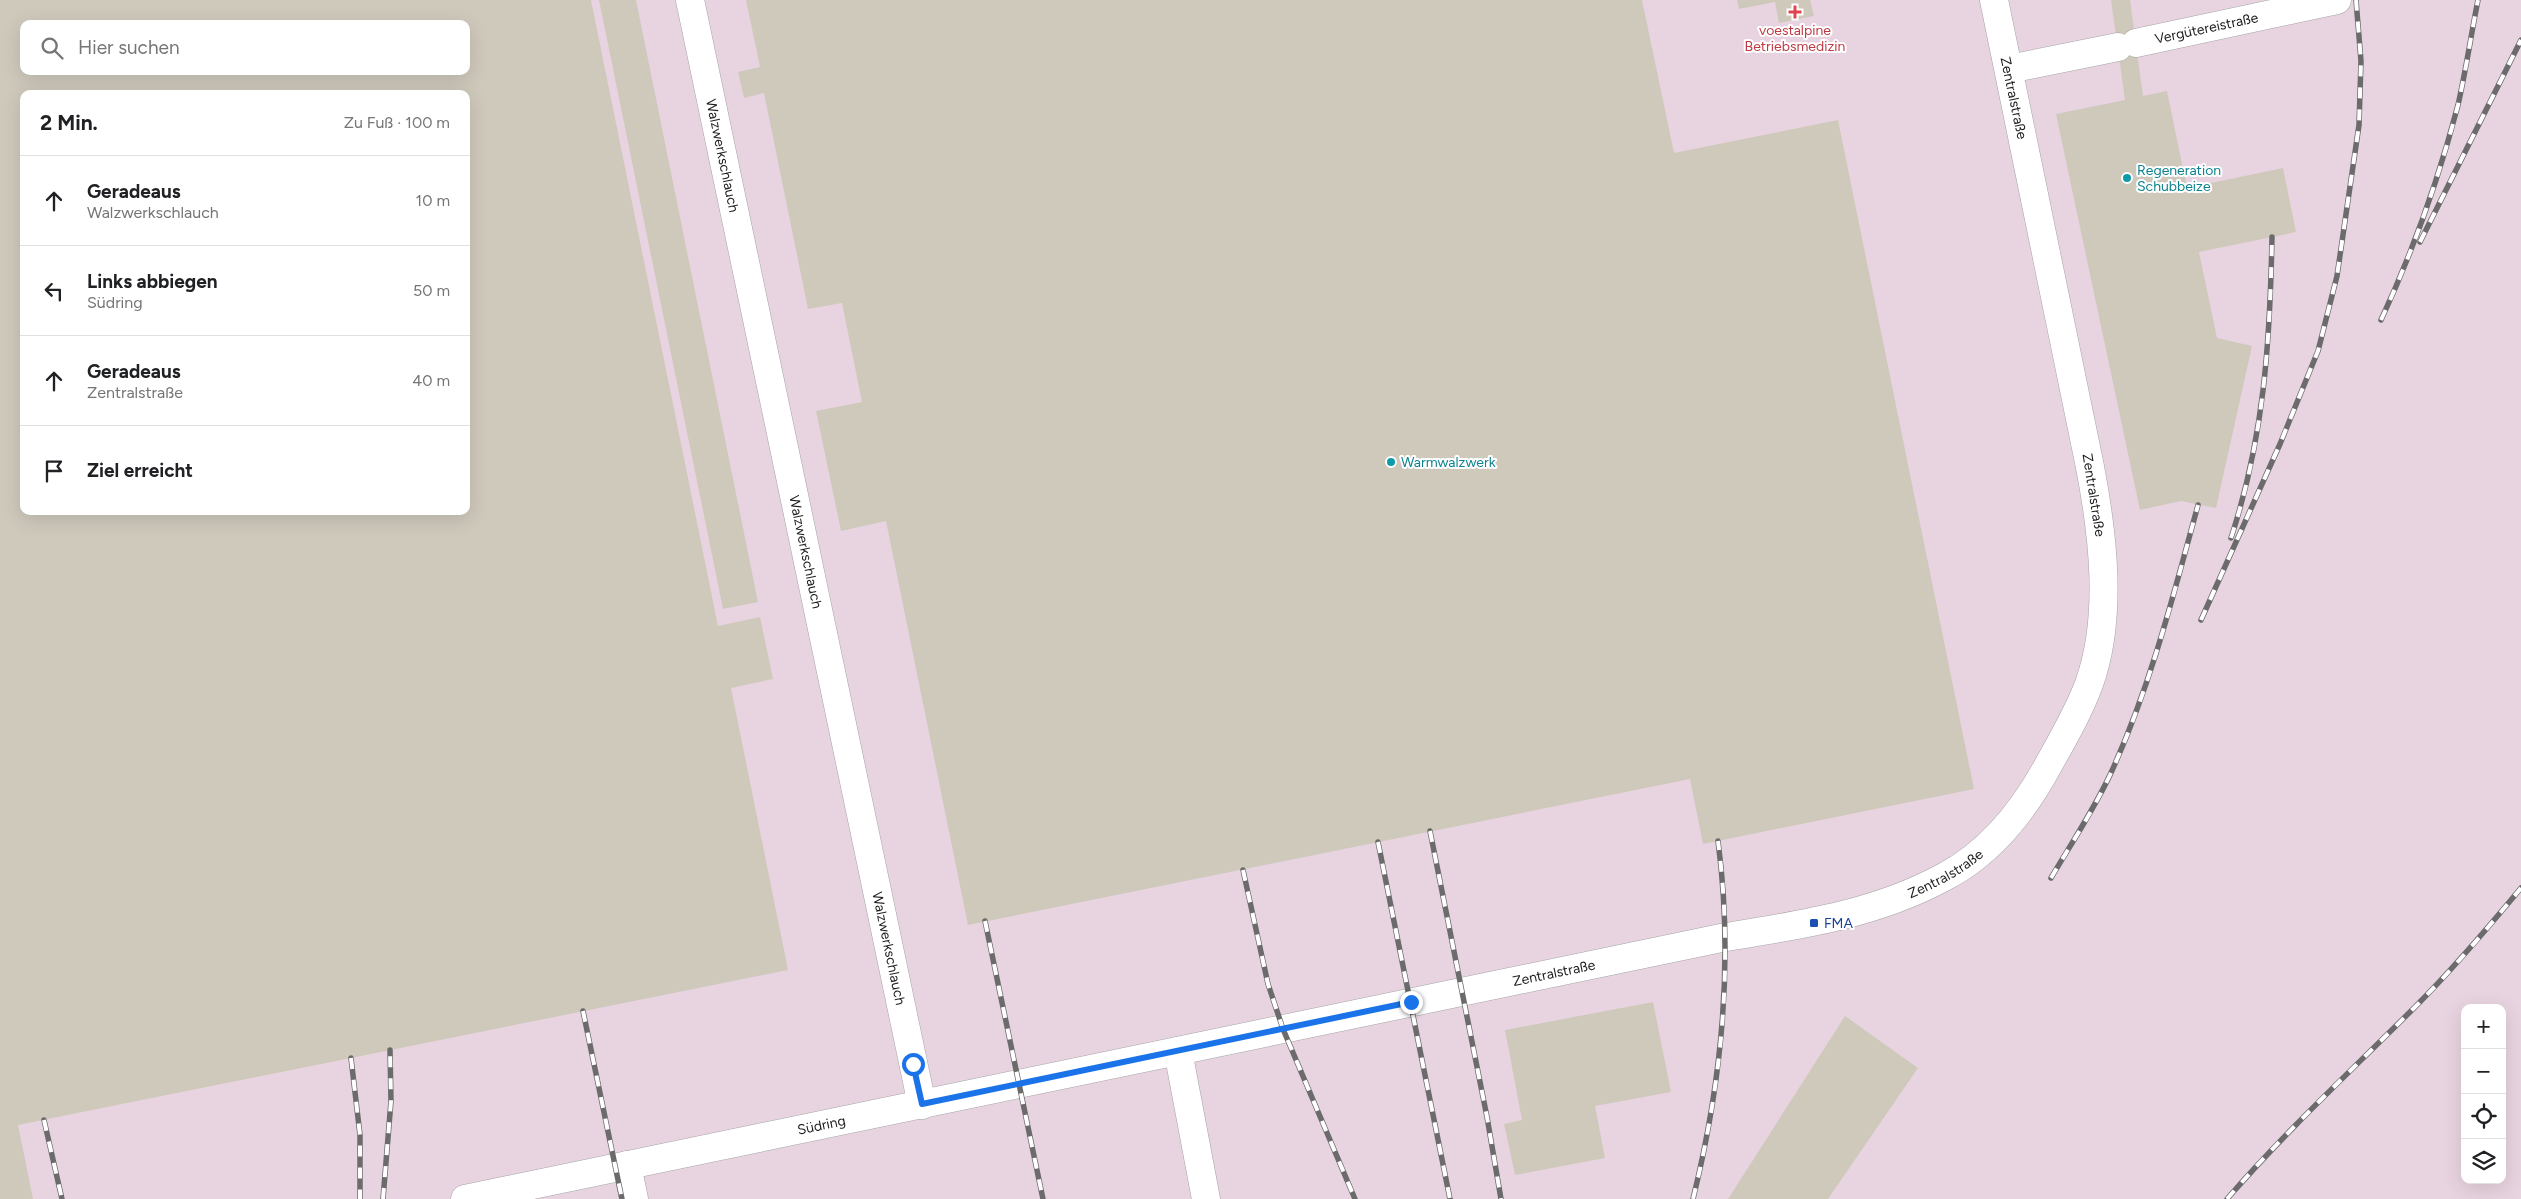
<!DOCTYPE html>
<html lang="de">
<meta charset="utf-8">
<style>
:root{--surface:#fff;--page:#f2f2f2;--text:#202124;--muted:#757577;--line:#e0e0e0}
body{margin:0;font-family:Figtree,sans-serif;background:var(--page);color:var(--text)}
.controls{position:absolute;right:15px;bottom:15px;display:grid;overflow:hidden;border-radius:10px;box-shadow:0 5px 20px #0002}
.controls button{width:45px;height:45px;display:grid;place-items:center;padding:0;border:0;border-bottom:1px solid var(--line);background:var(--surface);color:var(--text);font:25px sans-serif}
.stop{position:absolute;width:15px;height:15px;margin:-11px;border:4px solid #1a73e8;border-radius:50%;background:#fff}
.stop.end{background:#1a73e8;border-color:#fff;box-shadow:0 1px 5px #0008}
.list{margin:0;padding:0;list-style:none}
h2{display:flex;justify-content:space-between;align-items:center;height:65px;margin:0;padding:0 20px;font-size:21px}
h2 small{font-size:16px;font-weight:400;color:var(--muted)}
.list li{display:grid;grid-template-columns:32px 1fr auto;gap:15px;align-items:center;box-sizing:border-box;height:90px;padding:0 20px;border-top:1px solid var(--line)}
.list b{display:block;font-size:19px;white-space:nowrap}
.list p{margin:0;font-size:16px;white-space:nowrap;color:var(--muted)}
.list em{font-size:16px;font-style:normal;color:var(--muted)}
.icon{flex:none;width:28px;height:28px;fill:none;stroke:currentColor;stroke-width:2;stroke-linecap:round;stroke-linejoin:round}
.map{position:relative;flex:none;width:2521px;height:1199px;overflow:hidden}
.search{position:absolute;background:var(--surface);box-shadow:0 5px 20px #0002;left:20px;top:20px;width:450px;height:55px;display:flex;align-items:center;gap:12px;box-sizing:border-box;padding:0 18px;border-radius:10px;color:var(--muted);font-size:19px}
.panel{position:absolute;background:var(--surface);box-shadow:0 5px 20px #0002;left:20px;top:90px;width:450px;height:425px;border-radius:10px}
.map>svg:first-child{display:block}
.industrial{fill:#e8d4e0;fill-rule:evenodd}
.building{fill:#cfc9bc;fill-rule:evenodd}
.lines{fill:none;stroke-linecap:round;stroke-linejoin:round}
.minor-casing{stroke:#a4a4a4;stroke-width:29}
.minor{stroke:#fff;stroke-width:28}
.rail-casing{stroke:#6b6b6b;stroke-width:5.5}
.rail{stroke:#fff;stroke-width:4;stroke-dasharray:11;stroke-linecap:butt}
.route{stroke:#1a73e8;stroke-width:6}
.health-dot{fill:#e0444e;stroke:#fff;stroke-width:2}
.culture-dot{fill:#0f9aa8;stroke:#fff;stroke-width:2}
.transit-dot{fill:#1a4fb4;stroke:#fff;stroke-width:2}
.labels{text-anchor:middle;stroke-width:4;stroke-linejoin:round;paint-order:stroke}
.street-label{font-size:14px;fill:#1d1d1d;stroke:#fff}
.health-label{font-size:14px;fill:#be3a42;stroke:#fff}
.culture-label{font-size:14px;fill:#0d838f;stroke:#fff;text-anchor:start}
.transit-label{font-size:14px;fill:#164399;stroke:#fff;text-anchor:start}
</style>
<div class="map">
<svg width="2521" height="1199" viewBox="0 0 2521 1199">
<rect width="100%" height="100%" fill="#efeee3"/>
<path class="industrial" d="M0,0H2521V1199H0ZM24,24H466V71H24ZM24,94H466V511H24ZM2465,1008H2502V1180H2465Z"/>
<g class="building">
<path d="M0,0H591L718,626L760,617L773,679L731,688L788,970L18,1125L33,1199H0ZM24,24H466V71H24ZM24,94H466V511H24Z"/>
<path d="M599,0H636L758,602L723,609Z"/>
<path d="M746,0H1642L1674,153L1838,120L1974,789L1703,844L1690,779L968,925L886,521L841,531L816,411L862,402L842,303L808,309L764,93L744,98L738,72L760,67Z"/>
<path d="M1737,0H1810L1814,16L1779,23L1775,2L1739,9Z"/>
<path d="M2111,0H2130L2143,96L2167,91L2187,188L2283,168L2296,232L2199,252L2217,338L2252,346L2216,508L2181,501L2140,510L2056,114L2125,100Z"/>
<path d="M1653,1002L1671,1092L1595,1106L1605,1158L1515,1175L1504,1124L1522,1120L1505,1030Z"/>
<path d="M1845,1016L1918,1068L1828,1199H1728Z"/>
</g>
<g class="lines">
<g class="minor-casing">
<g id="minor">
<path id="s1" d="M690,0L922,1105"/>
<path id="s2" d="M2136,43L2337,0"/>
<path d="M2009,69L2118,47"/>
<path d="M1178,1051L1206,1199"/>
<path d="M627,1165L634,1199"/>
<path id="s3" d="M465,1199L1726,937C1801,925 1876,914 1944,877C1992,852 2025,809 2050,762C2064,737 2079,711 2089,684C2113,617 2103,535 2090,467L1994,0"/>
</g>
</g>
<use href="#minor" class="minor"/>
<g class="rail-casing">
<g id="rail">
<path d="M2420,242L2521,40"/>
<path d="M2381,320C2413,251 2439,178 2458,105C2466,70 2471,35 2478,0"/>
<path d="M2231,538C2264,437 2270,343 2272,237"/>
<path d="M2201,620L2280,444L2318,351L2337,276L2359,125L2361,61L2356,0"/>
<path d="M1430,831L1487,1117L1501,1199"/>
<path d="M1378,842L1450,1199"/>
<path d="M1243,870L1268,984L1283,1029L1355,1199"/>
<path d="M2051,878C2071,844 2093,811 2110,775C2150,688 2173,597 2198,505"/>
<path d="M985,921L1043,1199"/>
<path d="M583,1011L622,1199"/>
<path d="M351,1058L360,1135V1199"/>
<path d="M44,1120L62,1199"/>
<path d="M383,1199L391,1101L390,1050"/>
<path d="M1693,1199C1722,1081 1734,962 1718,841"/>
<path d="M2227,1199C2286,1131 2352,1070 2415,1007C2453,969 2487,929 2521,888"/>
</g>
</g>
<use href="#rail" class="rail"/>
</g>
<g class="lines">
<path class="route" d="M913,1064L922,1104L1411,1002"/>
</g>
<path class="health-dot" d="M1792.5 4.5h5v5h5v5h-5v5h-5v-5h-5v-5h5z"/>
<g class="culture-dot">
<circle cx="2127" cy="178" r="5"/>
<circle cx="1391" cy="462" r="5"/>
</g>
<rect class="transit-dot" x="1809" y="918" width="10" height="10" rx="2.5"/>
<g class="labels">
<g class="street-label">
<text dy="5" stroke="none"><textPath href="#s2" startOffset="72">Vergütereistraße</textPath></text>
<text transform="translate(2014 98) rotate(78)" y="5">Zentralstraße</text>
<text dy="5" stroke="none"><textPath href="#s1" startOffset="159">Walzwerkschlauch</textPath></text>
<text transform="translate(2094 495) rotate(81)" y="5">Zentralstraße</text>
<text dy="5" stroke="none"><textPath href="#s1" startOffset="564">Walzwerkschlauch</textPath></text>
<text dy="5" stroke="none"><textPath href="#s3" startOffset="1518">Zentralstraße</textPath></text>
<text dy="5" stroke="none"><textPath href="#s1" startOffset="969">Walzwerkschlauch</textPath></text>
<text dy="5" stroke="none"><textPath href="#s3" startOffset="1112">Zentralstraße</textPath></text>
<text dy="5" stroke="none"><textPath href="#s3" startOffset="364">Südring</textPath></text>
</g>
<g class="health-label">
<text x="1795" y="35">voestalpine<tspan x="1795" dy="16">Betriebsmedizin</tspan></text>
</g>
<g class="culture-label">
<text x="2137" y="175">Regeneration<tspan x="2137" dy="16">Schubbeize</tspan></text>
<text x="1401" y="467">Warmwalzwerk</text>
</g>
<g class="transit-label">
<text x="1824" y="928">FMA</text>
</g>
</g>
</svg>
<div class="controls">
<button>+</button>
<button>−</button>
<button><svg class="icon" aria-label="locate" viewBox="0 0 24 24"><circle cx="12" cy="12" r="6"/><path d="M12 2v4M12 18v4M2 12h4M18 12h4"/></svg></button>
<button><svg class="icon" aria-label="layers" viewBox="0 0 24 24"><path d="M12 4l9 5-9 5-9-5zM3 14l9 5 9-5"/></svg></button>
</div>
<div class="stop" style="left:913px;top:1064px"></div>
<div class="stop end" style="left:1411px;top:1002px"></div>
<div class="search"><svg class="icon" aria-label="search" viewBox="0 0 24 24"><circle cx="10" cy="10" r="6"/><path d="M15 15l6 6"/></svg>Hier suchen</div>
<section class="panel">
<h2>2 Min.<small>Zu Fuß · 100 m</small></h2>
<ul class="list">
<li><svg class="icon" aria-label="ahead" viewBox="0 0 24 24"><path d="M12 20V5M6 11l6-6 6 6"/></svg><div><b>Geradeaus</b><p>Walzwerkschlauch</p></div><em>10 m</em></li>
<li><svg class="icon" aria-label="left" viewBox="0 0 24 24"><path d="M17 20v-9H6M10 6l-5 5 5 5"/></svg><div><b>Links abbiegen</b><p>Südring</p></div><em>50 m</em></li>
<li><svg class="icon" aria-label="ahead" viewBox="0 0 24 24"><path d="M12 20V5M6 11l6-6 6 6"/></svg><div><b>Geradeaus</b><p>Zentralstraße</p></div><em>40 m</em></li>
<li><svg class="icon" aria-label="arrive" viewBox="0 0 24 24"><path d="M6 21V4h12l-3 4 3 4H6"/></svg><div><b>Ziel erreicht</b></div></li>
</ul>
</section>
</div>
